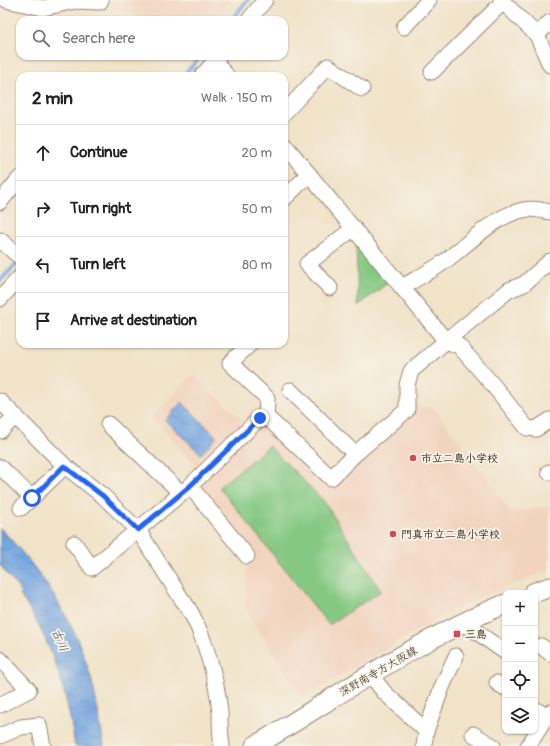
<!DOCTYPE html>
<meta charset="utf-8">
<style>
:root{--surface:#fff;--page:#f2f2f2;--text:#222;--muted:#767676;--line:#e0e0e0}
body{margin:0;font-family:Pangolin,"Klee One",sans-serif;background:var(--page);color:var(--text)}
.controls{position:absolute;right:12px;bottom:12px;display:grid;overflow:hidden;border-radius:8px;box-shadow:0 1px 3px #0004}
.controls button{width:36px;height:36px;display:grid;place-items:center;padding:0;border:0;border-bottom:1px solid var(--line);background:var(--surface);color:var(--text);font:20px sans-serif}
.stop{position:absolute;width:12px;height:12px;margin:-9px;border:3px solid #2563eb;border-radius:50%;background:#fff}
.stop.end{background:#2563eb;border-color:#fff;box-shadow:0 1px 4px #0008}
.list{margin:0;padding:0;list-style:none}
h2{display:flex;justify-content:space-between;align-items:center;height:52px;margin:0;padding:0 16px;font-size:17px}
h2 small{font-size:13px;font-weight:400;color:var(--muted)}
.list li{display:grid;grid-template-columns:26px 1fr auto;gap:12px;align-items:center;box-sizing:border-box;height:56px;padding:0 16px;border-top:1px solid var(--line)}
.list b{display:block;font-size:15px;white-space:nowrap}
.list em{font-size:13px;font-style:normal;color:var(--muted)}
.icon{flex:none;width:22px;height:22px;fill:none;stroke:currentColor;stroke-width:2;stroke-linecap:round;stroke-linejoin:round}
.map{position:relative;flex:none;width:550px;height:746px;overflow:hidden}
.search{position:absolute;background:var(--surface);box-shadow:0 1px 3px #0004;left:16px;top:16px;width:272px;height:44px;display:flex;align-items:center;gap:10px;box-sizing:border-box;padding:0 14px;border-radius:12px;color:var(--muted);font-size:15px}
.panel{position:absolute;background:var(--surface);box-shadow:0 1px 3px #0004;left:16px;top:72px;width:272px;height:276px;border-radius:12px}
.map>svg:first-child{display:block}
.built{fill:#f2d4be}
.green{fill:#84c882;stroke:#607950}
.water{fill:url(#water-ripples);stroke:#58687e}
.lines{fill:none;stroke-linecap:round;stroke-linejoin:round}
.stream{stroke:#76a5df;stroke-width:4}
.minor-casing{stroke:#968673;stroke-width:17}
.major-casing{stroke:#968673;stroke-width:21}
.minor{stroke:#fff;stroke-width:15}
.major{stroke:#fff;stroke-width:19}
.route{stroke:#2563eb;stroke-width:5}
.poi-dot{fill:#d1495b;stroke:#f7f3e8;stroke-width:1.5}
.labels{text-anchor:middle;stroke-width:3.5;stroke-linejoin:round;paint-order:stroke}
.poi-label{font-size:11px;font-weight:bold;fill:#3b2a1e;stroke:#f7f3e8;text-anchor:start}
.street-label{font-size:11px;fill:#3b2a1e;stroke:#f7f3e8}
.water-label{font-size:12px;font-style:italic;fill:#505562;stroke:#f7f3e8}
</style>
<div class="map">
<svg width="550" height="746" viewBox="0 0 550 746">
<defs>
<pattern id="water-ripples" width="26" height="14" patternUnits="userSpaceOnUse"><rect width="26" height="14" fill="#76a5df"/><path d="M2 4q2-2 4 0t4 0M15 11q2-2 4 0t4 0" fill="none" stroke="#6287b4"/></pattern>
</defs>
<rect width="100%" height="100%" fill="#f7f3e8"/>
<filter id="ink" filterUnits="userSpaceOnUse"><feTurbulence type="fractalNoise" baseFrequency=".025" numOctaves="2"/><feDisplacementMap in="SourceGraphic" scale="8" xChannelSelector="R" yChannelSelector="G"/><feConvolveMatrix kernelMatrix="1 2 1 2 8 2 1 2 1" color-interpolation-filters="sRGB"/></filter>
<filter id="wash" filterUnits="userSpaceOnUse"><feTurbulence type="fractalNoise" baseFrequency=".012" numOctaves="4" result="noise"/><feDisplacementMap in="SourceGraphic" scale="16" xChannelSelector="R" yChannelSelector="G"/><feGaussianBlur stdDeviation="0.9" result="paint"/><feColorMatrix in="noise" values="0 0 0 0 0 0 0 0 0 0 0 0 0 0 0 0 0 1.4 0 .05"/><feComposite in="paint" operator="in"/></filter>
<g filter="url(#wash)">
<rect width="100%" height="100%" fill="#f0e3c8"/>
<g class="built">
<path d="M124,0H232L214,20H143L119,10Z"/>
<path d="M193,374L246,424L269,425L331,483L411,405L435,409L511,512L550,506V570L467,603L394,644L303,698L246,610L247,564L255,556L197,487L205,476L151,417Z"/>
</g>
<g class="green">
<path d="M356,244L389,282L358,306Z"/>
<path d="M269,446L323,500L381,591L329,625L219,487Z"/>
</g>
<g class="water">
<path d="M182,402L217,437L201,454L165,420Z"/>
<path d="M0,528C43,572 78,625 93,686C98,706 100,726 104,746H75C67,692 52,640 20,595L22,593L0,565Z"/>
</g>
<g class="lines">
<g class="stream">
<path d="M231,20L248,0"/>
<path d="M183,76L201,56"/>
<path d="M0,281L20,260"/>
</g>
</g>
</g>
<g filter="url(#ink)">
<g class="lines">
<g class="minor-casing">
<g id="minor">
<path d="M6,0L43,8L75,1L100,2L101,0"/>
<path d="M501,0L537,35L550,65"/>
<path d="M249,20L265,0"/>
<path d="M404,27L429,0"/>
<path d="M537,35L550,22"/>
<path d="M215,62L227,76"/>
<path d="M432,72L503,2"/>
<path d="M202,76L219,56"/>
<path d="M284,113L328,66L362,89"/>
<path d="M284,199L309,174"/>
<path d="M0,202L20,178"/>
<path d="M0,240L20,257"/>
<path d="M550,261L524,284L509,290L446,341L459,346L493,385L527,428L536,429L550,420"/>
<path d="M402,287C416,279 431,271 444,262C467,245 494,216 523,210C532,208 541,210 550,212"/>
<path d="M330,288L307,264L354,228"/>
<path d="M0,299L20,277"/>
<path d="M250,344L230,363L267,398L266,419"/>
<path d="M290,390L355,454"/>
<path d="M0,401L65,466L103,496L138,530L181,598C202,623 217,680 220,712C220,723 220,735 222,746"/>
<path d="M108,424L181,493"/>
<path d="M0,431L16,416"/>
<path d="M0,467L32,498"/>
<path d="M549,472H550"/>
<path d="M190,486L247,556"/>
<path d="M21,508L65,466"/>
<path d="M74,543L92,568L190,486L260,418L270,420L331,478L355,454L407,410V385L411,371L446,341L284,144"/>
<path d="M464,623L505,652"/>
<path d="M541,646L550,653"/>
<path d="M0,659L29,690L0,705"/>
<path d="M370,674L384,692L426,731L424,746"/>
<path d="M497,683L505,688"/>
<path d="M535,709L547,717"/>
<path d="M426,731L442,687L456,656"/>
<path d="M473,734L493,746"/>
<path d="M0,736L21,727L39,725L43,746"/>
<path d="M528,746L550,712"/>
</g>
</g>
<g class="major-casing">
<g id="major">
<path d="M533,593L550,587"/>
<path d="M255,746C337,697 416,640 505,604"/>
</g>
</g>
<use href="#minor" class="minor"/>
<use href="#major" class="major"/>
</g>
</g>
<g class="lines" filter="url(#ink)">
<path class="route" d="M32,498L64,466L103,496L138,530L190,486L260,418"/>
</g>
<g class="poi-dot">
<circle cx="413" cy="458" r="4"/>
<circle cx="393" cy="534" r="4"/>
<rect x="453" y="630" width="8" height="8" rx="2"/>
</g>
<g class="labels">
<g class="poi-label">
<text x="421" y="462">市立二島小学校</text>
<text x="401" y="538">門真市立二島小学校</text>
<text x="465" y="638">三島</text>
</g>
<g class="street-label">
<text transform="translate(378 671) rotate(-30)" y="4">深野南寺方大阪線</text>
</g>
<g class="water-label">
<text transform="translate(60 640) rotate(67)" y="4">古川</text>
</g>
</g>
</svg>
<div class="controls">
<button>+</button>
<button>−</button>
<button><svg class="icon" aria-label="locate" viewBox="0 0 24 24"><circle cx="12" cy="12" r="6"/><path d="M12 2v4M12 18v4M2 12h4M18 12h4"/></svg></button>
<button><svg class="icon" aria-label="layers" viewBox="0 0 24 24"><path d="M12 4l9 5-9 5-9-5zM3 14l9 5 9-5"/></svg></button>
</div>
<div class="stop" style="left:32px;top:498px"></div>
<div class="stop end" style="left:260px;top:418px"></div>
<div class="search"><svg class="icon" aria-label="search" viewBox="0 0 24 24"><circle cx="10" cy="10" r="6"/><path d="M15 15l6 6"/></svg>Search here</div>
<section class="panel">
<h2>2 min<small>Walk · 150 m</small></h2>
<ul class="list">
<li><svg class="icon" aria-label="ahead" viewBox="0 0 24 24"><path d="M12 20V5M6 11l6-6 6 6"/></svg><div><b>Continue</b></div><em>20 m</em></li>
<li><svg class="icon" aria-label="right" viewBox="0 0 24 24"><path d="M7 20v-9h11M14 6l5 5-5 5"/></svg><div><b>Turn right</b></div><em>50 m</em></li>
<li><svg class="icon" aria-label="left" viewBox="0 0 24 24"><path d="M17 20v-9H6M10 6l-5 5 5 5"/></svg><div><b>Turn left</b></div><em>80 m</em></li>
<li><svg class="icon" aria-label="arrive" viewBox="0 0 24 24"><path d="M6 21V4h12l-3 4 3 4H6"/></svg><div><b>Arrive at destination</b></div></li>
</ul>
</section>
</div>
